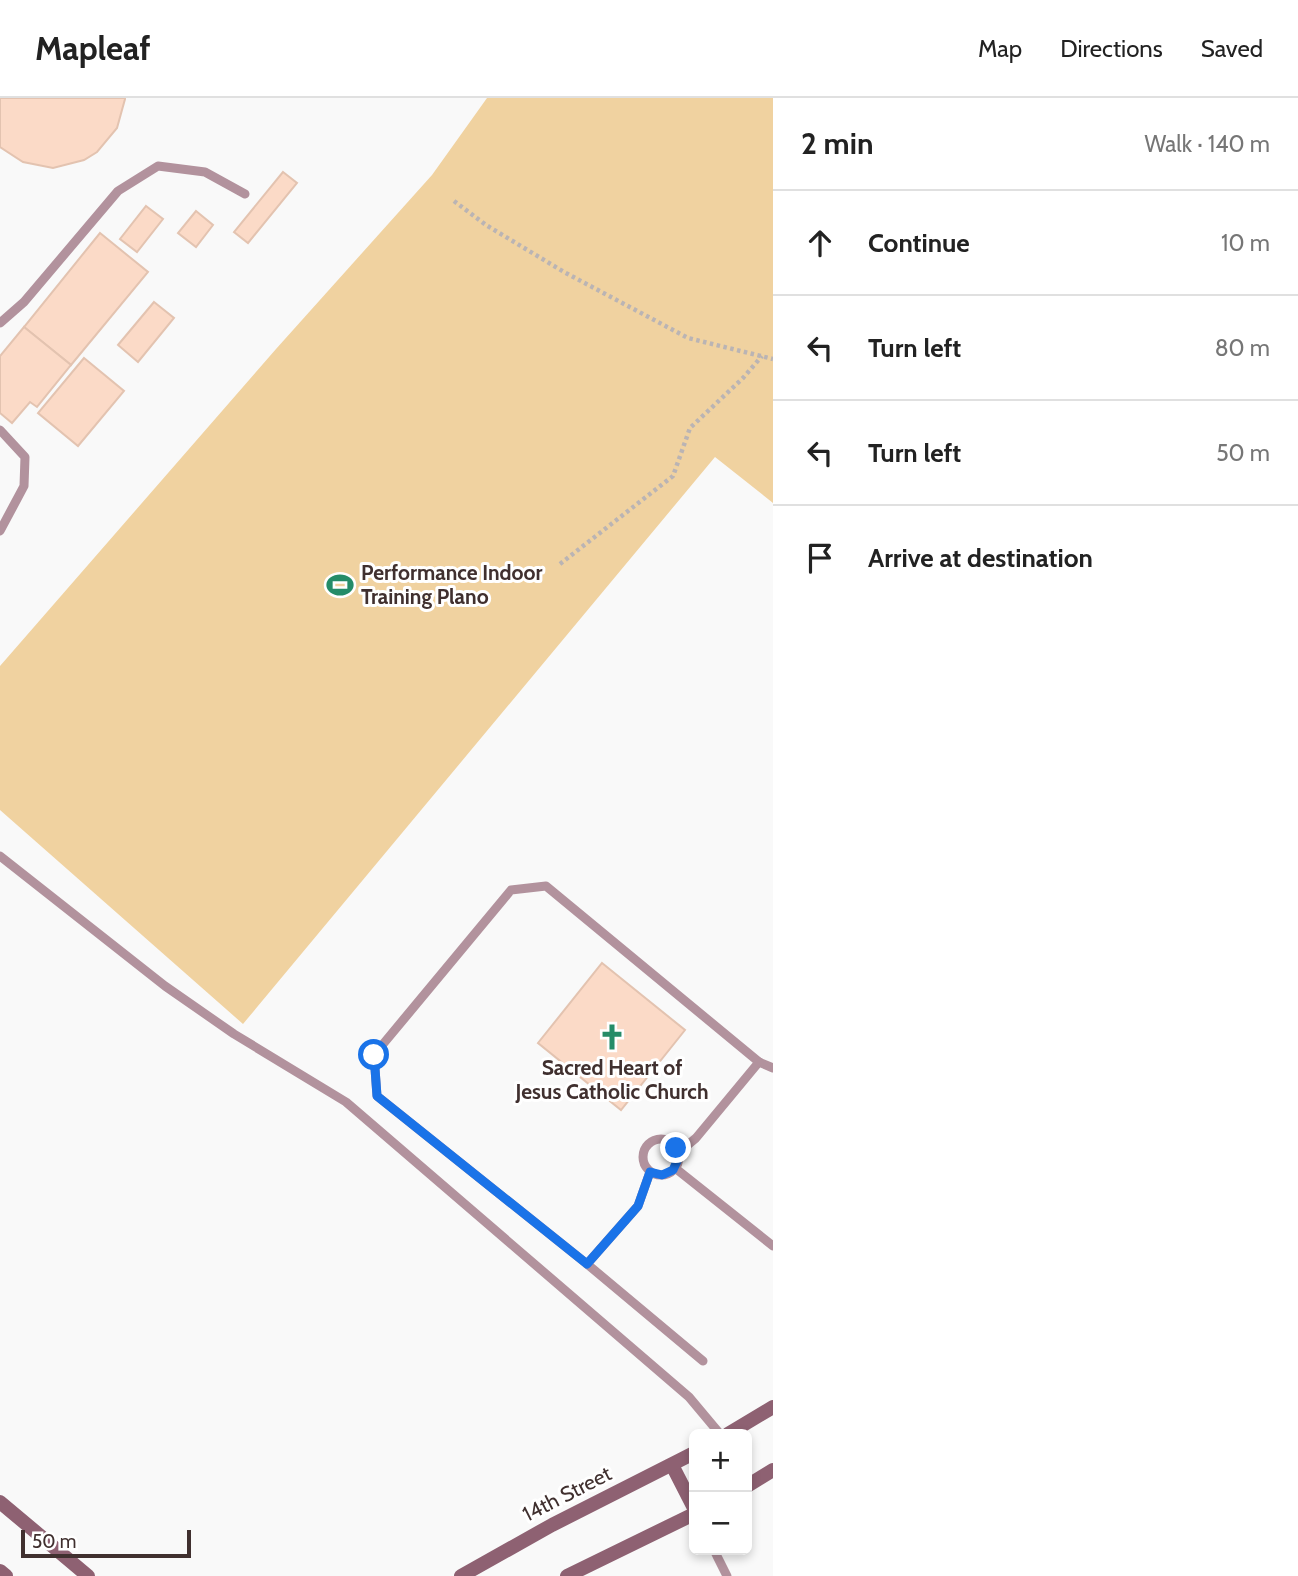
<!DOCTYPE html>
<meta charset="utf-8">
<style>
:root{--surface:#fff;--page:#f6f6f6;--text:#222;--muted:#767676;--line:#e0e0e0}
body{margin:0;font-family:Cabin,sans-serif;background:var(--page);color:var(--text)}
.controls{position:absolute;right:21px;bottom:21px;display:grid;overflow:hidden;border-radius:10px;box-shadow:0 4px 10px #0003}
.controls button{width:63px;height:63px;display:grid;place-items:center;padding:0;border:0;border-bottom:2px solid var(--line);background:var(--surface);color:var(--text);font:35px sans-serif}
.scale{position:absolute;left:21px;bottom:18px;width:170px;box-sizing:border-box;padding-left:7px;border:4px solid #40302f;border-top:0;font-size:19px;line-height:24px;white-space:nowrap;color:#40302f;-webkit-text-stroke:5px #fff;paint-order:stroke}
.stop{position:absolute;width:21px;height:21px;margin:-16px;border:5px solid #1a73e8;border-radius:50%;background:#fff}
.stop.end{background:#1a73e8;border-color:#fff;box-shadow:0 2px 7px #0008}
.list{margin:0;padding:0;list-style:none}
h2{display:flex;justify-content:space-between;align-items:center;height:91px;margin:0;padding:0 28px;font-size:30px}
h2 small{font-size:23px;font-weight:400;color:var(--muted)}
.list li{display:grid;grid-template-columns:46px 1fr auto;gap:21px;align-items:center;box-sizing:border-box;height:105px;padding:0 28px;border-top:2px solid var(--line)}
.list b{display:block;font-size:26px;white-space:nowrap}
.list em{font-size:23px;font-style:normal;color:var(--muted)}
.icon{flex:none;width:38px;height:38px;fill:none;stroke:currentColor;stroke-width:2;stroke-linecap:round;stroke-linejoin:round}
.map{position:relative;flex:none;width:773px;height:1478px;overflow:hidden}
header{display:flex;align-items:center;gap:42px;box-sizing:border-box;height:98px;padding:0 35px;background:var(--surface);border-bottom:2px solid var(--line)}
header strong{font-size:33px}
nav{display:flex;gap:38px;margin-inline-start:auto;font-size:24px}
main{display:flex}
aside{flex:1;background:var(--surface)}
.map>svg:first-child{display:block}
.green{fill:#f0d2a0}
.building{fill:#fbdac7;stroke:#e3c3b0;stroke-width:2}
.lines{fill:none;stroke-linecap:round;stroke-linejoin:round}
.path{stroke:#bab4b4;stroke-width:4.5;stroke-dasharray:3.5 3.5;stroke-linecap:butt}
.lane{stroke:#b2929d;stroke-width:9}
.secondary{stroke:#8e6172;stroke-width:14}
.route{stroke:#1a73e8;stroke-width:9}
.labels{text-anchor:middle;stroke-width:6;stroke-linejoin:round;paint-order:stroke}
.poi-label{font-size:21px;font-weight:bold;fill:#40302f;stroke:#fff;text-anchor:start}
.street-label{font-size:21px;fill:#40302f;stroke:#fff}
</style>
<header>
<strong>Mapleaf</strong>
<nav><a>Map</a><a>Directions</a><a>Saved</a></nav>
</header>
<main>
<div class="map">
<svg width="773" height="1478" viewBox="0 0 773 1478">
<rect width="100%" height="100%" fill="#f9f9f9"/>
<path class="green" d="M487,0H773V405L715,359L243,926L0,712V568L276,251L432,77Z"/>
<g class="building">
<path d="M0,0H125V1L117,30L97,54L84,62L53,70L23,64L0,49Z"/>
<path d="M283,74L297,85L248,145L234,134Z"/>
<path d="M146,108L163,121L137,154L120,141Z"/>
<path d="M196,113L213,127L196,149L178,135Z"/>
<path d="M100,135L148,174L71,267L24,229Z"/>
<path d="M154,204L174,220L138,264L118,247Z"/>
<path d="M24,229L71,267L37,309L30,304L12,325L0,315V258Z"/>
<path d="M84,260L124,293L78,348L38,315Z"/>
<path d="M602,865L685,932L621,1012L538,945Z"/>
</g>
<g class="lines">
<g class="path">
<path d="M454,103L486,127L564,174L688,240L773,261"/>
<path d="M560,466L673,378L690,330L743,280L762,258"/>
</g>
<g class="lane">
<path d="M0,225L24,204L118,93L158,68L205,74L245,96"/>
<path d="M0,332L25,359L24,388L0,433"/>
<path d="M0,758L165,888L234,936L346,1004L689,1299L720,1336"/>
<circle cx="661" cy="1059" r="18"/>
<path d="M678,1055L696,1040L759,964L773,970"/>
<path d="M675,1070L773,1148"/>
<path d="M650,1074L638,1108L587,1166L703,1263"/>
<path d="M587,1166L377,998L374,957L511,792L546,788L759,964"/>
<path d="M714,1452L727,1478"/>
</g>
<g class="secondary">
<path d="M728,1336L773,1309"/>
<path d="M672,1367L694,1410"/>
<path d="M747,1388L773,1372"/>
<path d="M0,1404L88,1478"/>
<path d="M0,1473L6,1478"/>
<path d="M461,1478L552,1427L694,1355"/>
<path d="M567,1478L694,1416"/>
</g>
</g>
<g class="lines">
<path class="route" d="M374,957L377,998L587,1166L638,1108L650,1074L662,1077L673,1072L678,1061L676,1050"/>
</g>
<defs>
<g id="stadium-bare" transform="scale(2.1)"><path d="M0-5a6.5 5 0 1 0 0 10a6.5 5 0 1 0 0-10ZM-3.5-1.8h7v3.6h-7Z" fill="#258c68" stroke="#fff" stroke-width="2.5" paint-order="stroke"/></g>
<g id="church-bare" transform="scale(2.1)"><path d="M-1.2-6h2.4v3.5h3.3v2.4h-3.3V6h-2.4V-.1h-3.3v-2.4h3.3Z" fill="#258c68" stroke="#fff" stroke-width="2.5" paint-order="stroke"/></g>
</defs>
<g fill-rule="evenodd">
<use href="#stadium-bare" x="340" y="487"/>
<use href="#church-bare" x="612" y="939"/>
</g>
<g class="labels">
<g class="poi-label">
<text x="361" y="482">Performance Indoor<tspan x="361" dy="24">Training Plano</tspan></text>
<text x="612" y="977" text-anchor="middle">Sacred Heart of<tspan x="612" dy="24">Jesus Catholic Church</tspan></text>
</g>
<g class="street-label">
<text transform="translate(567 1396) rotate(-27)" y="7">14th Street</text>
</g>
</g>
</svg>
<div class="controls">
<button>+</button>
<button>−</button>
</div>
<div class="scale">50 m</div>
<div class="stop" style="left:374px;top:957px"></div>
<div class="stop end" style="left:676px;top:1050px"></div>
</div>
<aside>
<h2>2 min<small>Walk · 140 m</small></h2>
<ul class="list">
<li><svg class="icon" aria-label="ahead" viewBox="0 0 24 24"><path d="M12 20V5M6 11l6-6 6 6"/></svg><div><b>Continue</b></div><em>10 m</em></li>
<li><svg class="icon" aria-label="left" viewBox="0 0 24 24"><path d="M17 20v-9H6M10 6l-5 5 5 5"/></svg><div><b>Turn left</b></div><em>80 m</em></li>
<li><svg class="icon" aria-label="left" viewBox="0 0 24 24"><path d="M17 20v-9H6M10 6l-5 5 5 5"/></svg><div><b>Turn left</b></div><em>50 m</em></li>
<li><svg class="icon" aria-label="arrive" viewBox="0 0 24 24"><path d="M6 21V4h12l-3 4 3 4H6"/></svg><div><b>Arrive at destination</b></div></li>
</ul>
</aside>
</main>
